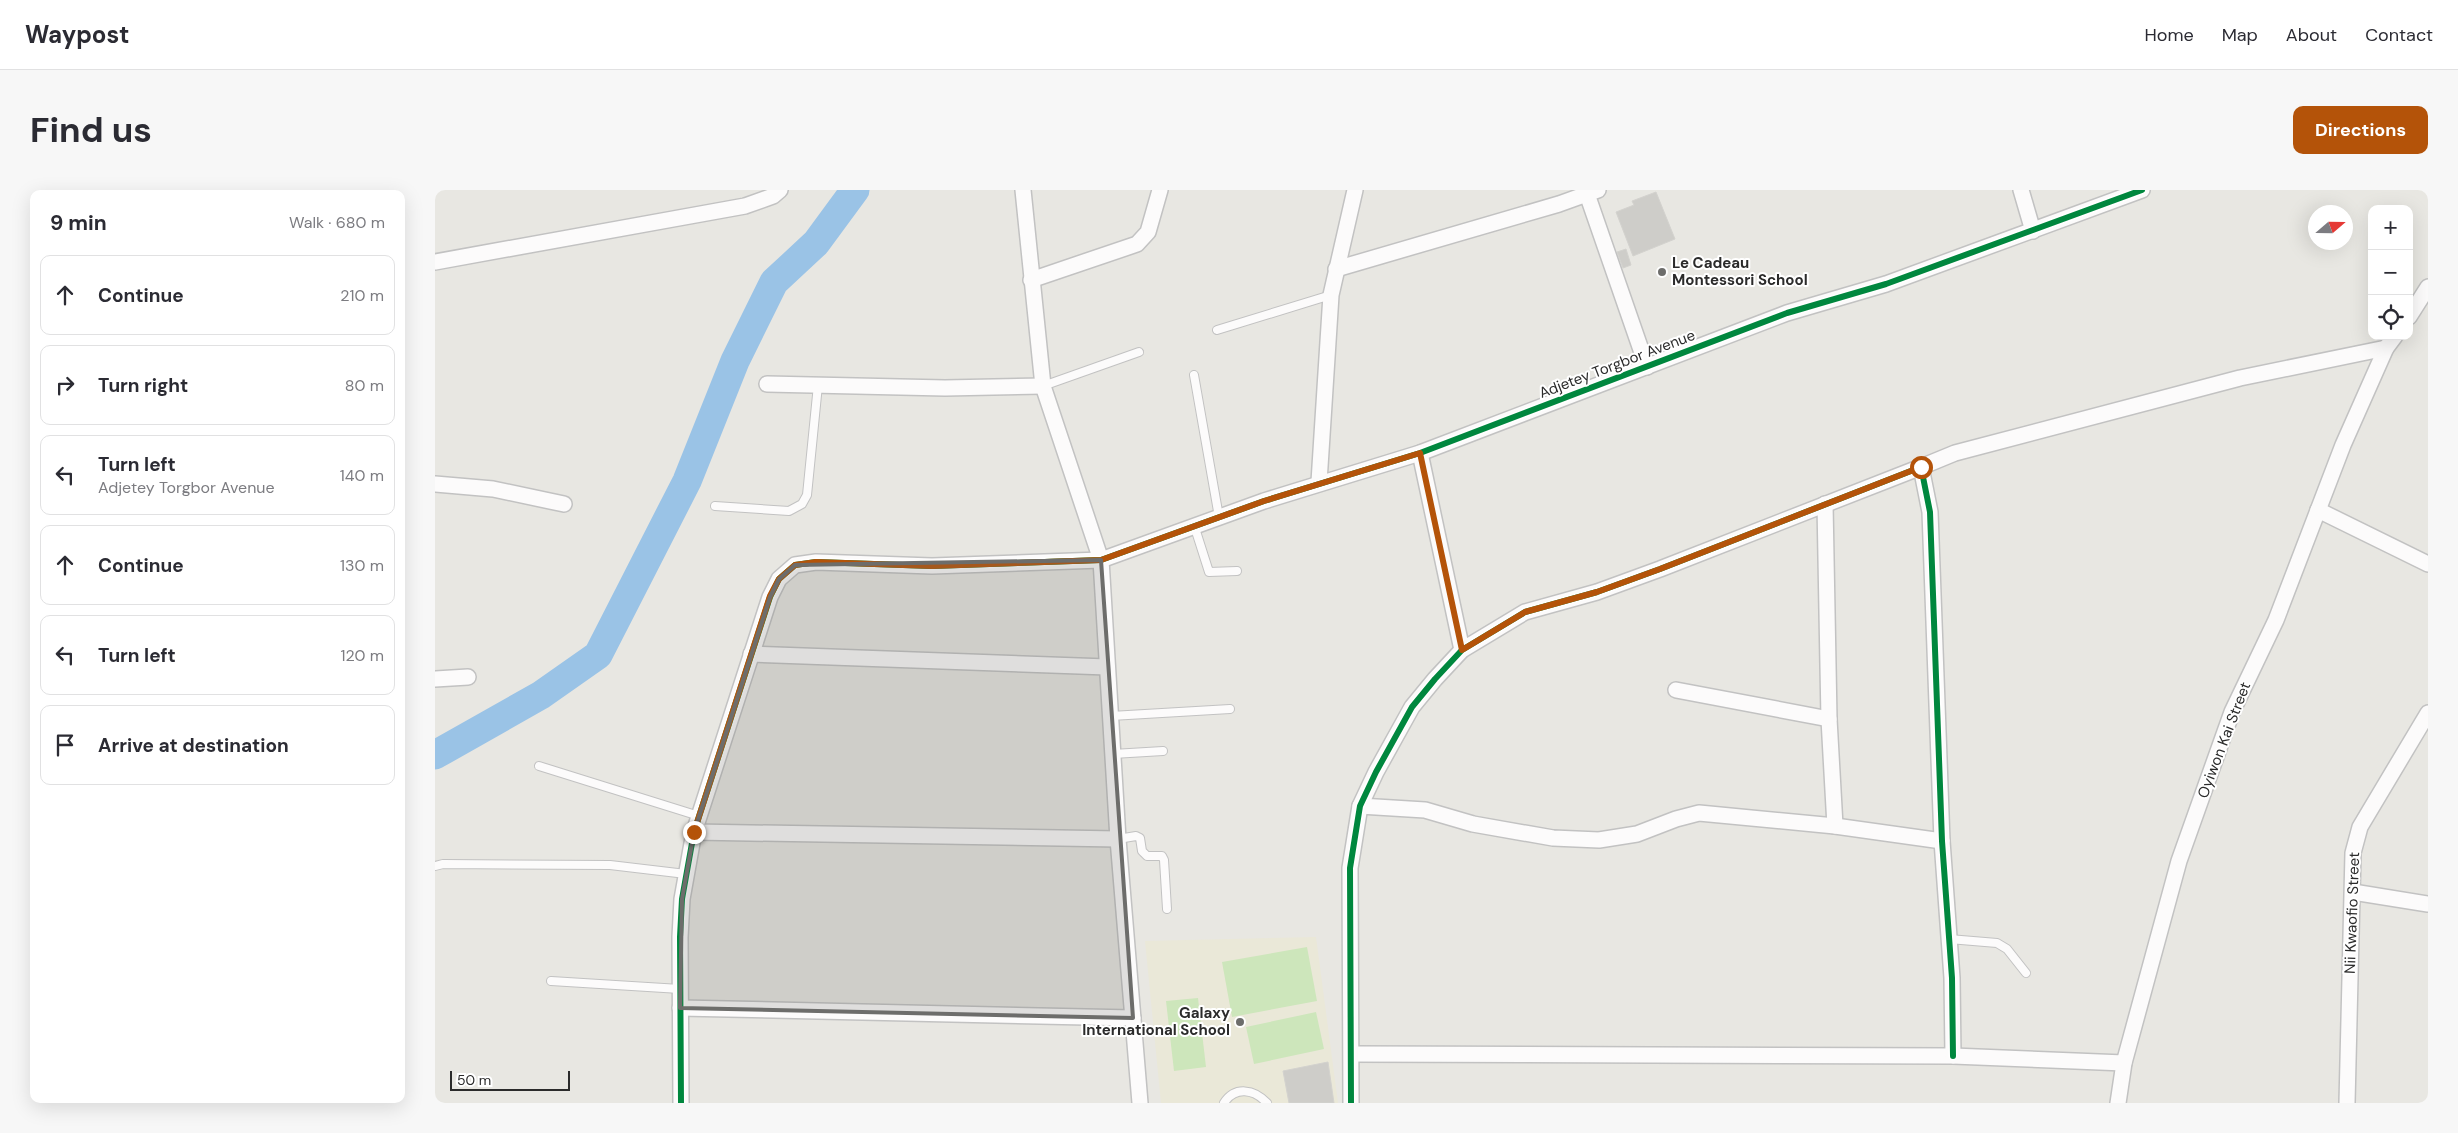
<!DOCTYPE html>
<meta charset="utf-8">
<style>
:root{--surface:#fff;--page:#f7f7f7;--text:#2b2b33;--muted:#7c7c81;--line:#e1e1e2;--accent:#b45309}
body{margin:0;font-family:"DM Sans",sans-serif;background:var(--page);color:var(--text)}
.controls{position:absolute;right:15px;top:15px;display:grid;overflow:hidden;border-radius:10px;box-shadow:0 5px 20px #0002}
.controls button{width:45px;height:45px;display:grid;place-items:center;padding:0;border:0;border-bottom:1px solid var(--line);background:var(--surface);color:var(--text);font:25px sans-serif}
.compass{position:absolute;left:1873px;top:15px;width:45px;height:45px;border-radius:50%;background:var(--surface);box-shadow:0 5px 20px #0002;rotate:70deg}
.scale{position:absolute;left:15px;bottom:12px;width:120px;box-sizing:border-box;padding-left:5px;border:2px solid #2b2b2b;border-top:0;font-size:14px;line-height:18px;white-space:nowrap;color:#2b2b2b;-webkit-text-stroke:4px #fff;paint-order:stroke}
.stop{position:absolute;width:15px;height:15px;margin:-11px;border:4px solid #b45309;border-radius:50%;background:#fff}
.stop.end{background:#b45309;border-color:#fff;box-shadow:0 1px 5px #0008}
.list{margin:0;padding:0;list-style:none}
h2{display:flex;justify-content:space-between;align-items:center;height:65px;margin:0;padding:0 20px;font-size:21px}
h2 small{font-size:16px;font-weight:400;color:var(--muted)}
.list li{display:grid;grid-template-columns:32px 1fr auto;gap:15px;align-items:center;box-sizing:border-box;height:80px;margin:0 10px 10px;padding:0 10px;border:1px solid var(--line);border-radius:10px}
.list b{display:block;font-size:19px;white-space:nowrap}
.list p{margin:0;font-size:16px;white-space:nowrap;color:var(--muted)}
.list em{font-size:16px;font-style:normal;color:var(--muted)}
.icon{flex:none;width:28px;height:28px;fill:none;stroke:currentColor;stroke-width:2;stroke-linecap:round;stroke-linejoin:round}
.map{position:relative;flex:none;width:1993px;height:913px;overflow:hidden;border-radius:10px}
header{display:flex;align-items:center;gap:30px;box-sizing:border-box;height:70px;padding:0 25px;background:var(--surface);border-bottom:1px solid var(--line)}
header strong{font-size:24px}
nav{display:flex;gap:28px;margin-inline-start:auto;font-size:18px}
.intro{display:flex;align-items:center;justify-content:space-between;box-sizing:border-box;height:120px;padding:0 30px}
h1{margin:0;font-size:35px}
.button{padding:12px 22px;border-radius:10px;background:var(--accent);color:#fff;font-size:18px;font-weight:700}
main{display:flex;gap:30px;padding:0 30px}
aside{flex:1;background:var(--surface);border-radius:10px;box-shadow:0 5px 20px #0002}
.map>svg:first-child{display:block}
.education{fill:#eae8d8}
.pitch{fill:#cde6bb}
.lines{fill:none;stroke-linecap:round;stroke-linejoin:round}
.river{stroke:#9ac3e6;stroke-width:29}
.building{fill:#cecdc9;stroke:#d3d2ce}
.service-casing{stroke:#c2c2c2;stroke-width:10}
.minor-casing{stroke:#c2c2c2;stroke-width:18}
.service{stroke:#fcfbfb;stroke-width:8}
.minor{stroke:#fcfbfb;stroke-width:15}
.cycleway-casing{stroke:#fff;stroke-width:9}
.cycleway{stroke:#00873e;stroke-width:6}
.route{stroke:#b45309;stroke-width:6}
.marked{fill:#6d6d6b;fill-opacity:0.2;stroke:#6d6d6b;stroke-width:4;stroke-linejoin:round}
.poi-dot{fill:#6d6d6b;stroke:#fff;stroke-width:2}
.labels{text-anchor:middle;stroke-width:4;stroke-linejoin:round;paint-order:stroke}
.poi-label{font-size:15px;font-weight:bold;fill:#2b2b2b;stroke:#fff;text-anchor:start}
.street-label{font-size:15px;fill:#2b2b2b;stroke:#fff}
</style>
<header>
<strong>Waypost</strong>
<nav><a>Home</a><a>Map</a><a>About</a><a>Contact</a></nav>
</header>
<div class="intro"><h1>Find us</h1><a class="button">Directions</a></div>
<main>
<aside>
<h2>9 min<small>Walk · 680 m</small></h2>
<ul class="list">
<li><svg class="icon" aria-label="ahead" viewBox="0 0 24 24"><path d="M12 20V5M6 11l6-6 6 6"/></svg><div><b>Continue</b></div><em>210 m</em></li>
<li><svg class="icon" aria-label="right" viewBox="0 0 24 24"><path d="M7 20v-9h11M14 6l5 5-5 5"/></svg><div><b>Turn right</b></div><em>80 m</em></li>
<li><svg class="icon" aria-label="left" viewBox="0 0 24 24"><path d="M17 20v-9H6M10 6l-5 5 5 5"/></svg><div><b>Turn left</b><p>Adjetey Torgbor Avenue</p></div><em>140 m</em></li>
<li><svg class="icon" aria-label="ahead" viewBox="0 0 24 24"><path d="M12 20V5M6 11l6-6 6 6"/></svg><div><b>Continue</b></div><em>130 m</em></li>
<li><svg class="icon" aria-label="left" viewBox="0 0 24 24"><path d="M17 20v-9H6M10 6l-5 5 5 5"/></svg><div><b>Turn left</b></div><em>120 m</em></li>
<li><svg class="icon" aria-label="arrive" viewBox="0 0 24 24"><path d="M6 21V4h12l-3 4 3 4H6"/></svg><div><b>Arrive at destination</b></div></li>
</ul>
</aside>
<div class="map">
<svg width="1993" height="913" viewBox="0 0 1993 913">
<rect width="100%" height="100%" fill="#e8e7e2"/>
<path class="education" d="M881,747L903,913H726L710,751Z"/>
<g class="pitch">
<path d="M872,757L882,811L797,827L787,772Z"/>
<path d="M763,808L771,877L739,881L731,811Z"/>
<path d="M881,822L889,859L819,874L811,837Z"/>
</g>
<g class="lines">
<path class="river" d="M0,565L106,505L163,465L252,291L300,171L339,92L381,53L420,0"/>
</g>
<g class="building">
<path d="M1221,2L1240,49L1198,66L1181,22L1199,15L1197,11Z"/>
<path d="M1191,59L1196,75L1188,78L1182,62Z"/>
<path d="M893,872L899,913H854L848,881Z"/>
</g>
<g class="lines">
<g class="service-casing">
<g id="service">
<path d="M782,140L896,105"/>
<path d="M759,185L784,327"/>
<path d="M608,196L704,162"/>
<path d="M280,316L354,321L367,314L372,305L383,195"/>
<path d="M759,335L774,382L802,381"/>
<path d="M676,526L795,519"/>
<path d="M678,564L728,561"/>
<path d="M104,576L264,626"/>
<path d="M683,649L701,646L705,648L707,661L712,666H727L729,670L732,719"/>
<path d="M0,676L8,674L175,675L251,684"/>
<path d="M1514,749L1562,753L1572,759L1591,783"/>
<path d="M116,791L245,799"/>
<path d="M789,913C800,896 819,899 832,913"/>
</g>
</g>
<g class="minor-casing">
<g id="minor">
<path d="M588,0L608,196L666,370L683,649L705,913"/>
<path d="M1586,0L1598,41"/>
<path d="M1152,4L1212,177"/>
<path d="M0,72L310,16L338,6L345,0"/>
<path d="M901,79L1124,14L1163,0"/>
<path d="M596,90L702,54L713,42L725,0"/>
<path d="M1974,127L1993,97"/>
<path d="M332,194L510,198L608,196"/>
<path d="M985,263L1027,460"/>
<path d="M1486,277L1520,263L1805,188L1951,158"/>
<path d="M884,292L896,105L920,0"/>
<path d="M0,294L58,299L129,314"/>
<path d="M1390,314L1394,529L1400,636"/>
<path d="M1883,320L1993,374"/>
<path d="M316,464L672,477"/>
<path d="M0,489L33,487"/>
<path d="M1241,500L1394,529"/>
<path d="M925,616L990,620L1038,634L1118,648L1164,650L1202,644L1241,629L1264,623L1400,636L1507,651"/>
<path d="M259,642L683,649"/>
<path d="M1918,702L1993,714"/>
<path d="M245,818L698,828"/>
<path d="M917,864L1518,866L1689,873"/>
<path d="M246,913L245,747L247,709L259,642L335,407L344,389L360,375L381,372L497,376L666,370L829,311L985,263L1352,123L1451,94L1707,0"/>
<path d="M916,913L915,678L925,616L941,582L977,517L1000,489L1027,460L1090,422L1162,402L1225,379L1486,277L1495,322L1507,651L1517,788L1518,866"/>
<path d="M1683,913L1689,873L1744,671L1797,522L1841,430L1908,255L1951,158L1960,146"/>
<path d="M1912,913L1918,663L1925,637L1993,523"/>
</g>
</g>
<use href="#service" class="service"/>
<use href="#minor" class="minor"/>
<g class="cycleway-casing">
<g id="cycleway">
<path d="M246,913L245,747L247,709L259,642L335,407L344,389L360,375L381,372L497,376L666,370L829,311L985,263L1352,123L1451,94L1707,0"/>
<path d="M916,913L915,678L925,616L941,582L977,517L1000,489L1027,460L1090,422L1162,402L1225,379L1486,277L1495,322L1507,651L1517,788L1518,866"/>
</g>
</g>
<use href="#cycleway" class="cycleway"/>
</g>
<g class="lines">
<path class="route" d="M259,642L335,406L344,389L360,375L381,372L497,376L666,370L829,311L985,263L1027,460L1090,422L1162,402L1225,379L1486,277"/>
</g>
<path class="marked" d="M666,370L698,828L245,818L247,709L259,642L335,407L344,389L360,375Z"/>
<g class="poi-dot">
<circle cx="1227" cy="82" r="5"/>
<circle cx="805" cy="832" r="5"/>
</g>
<g class="labels">
<g class="poi-label">
<text x="1237" y="78">Le Cadeau<tspan x="1237" dy="17">Montessori School</tspan></text>
<text x="795" y="828" text-anchor="end">Galaxy<tspan x="795" dy="17">International School</tspan></text>
</g>
<g class="street-label">
<text transform="translate(1182 174) rotate(-21)" y="5">Adjetey Torgbor Avenue</text>
<text transform="translate(1789 550) rotate(-69)" y="5">Oyiwon Kai Street</text>
<text transform="translate(1917 723) rotate(-88)" y="5">Nii Kwaofio Street</text>
</g>
</g>
</svg>
<div class="controls">
<button>+</button>
<button>−</button>
<button><svg class="icon" aria-label="locate" viewBox="0 0 24 24"><circle cx="12" cy="12" r="6"/><path d="M12 2v4M12 18v4M2 12h4M18 12h4"/></svg></button>
</div>
<svg class="compass" viewBox="-18 -18 36 36"><path d="M0-13l5 13h-10z" fill="#e53935"/><path d="M0 13l5-13h-10z" fill="#7c7c81"/></svg>
<div class="scale">50 m</div>
<div class="stop" style="left:1486px;top:277px"></div>
<div class="stop end" style="left:259px;top:642px"></div>
</div>
</main>
